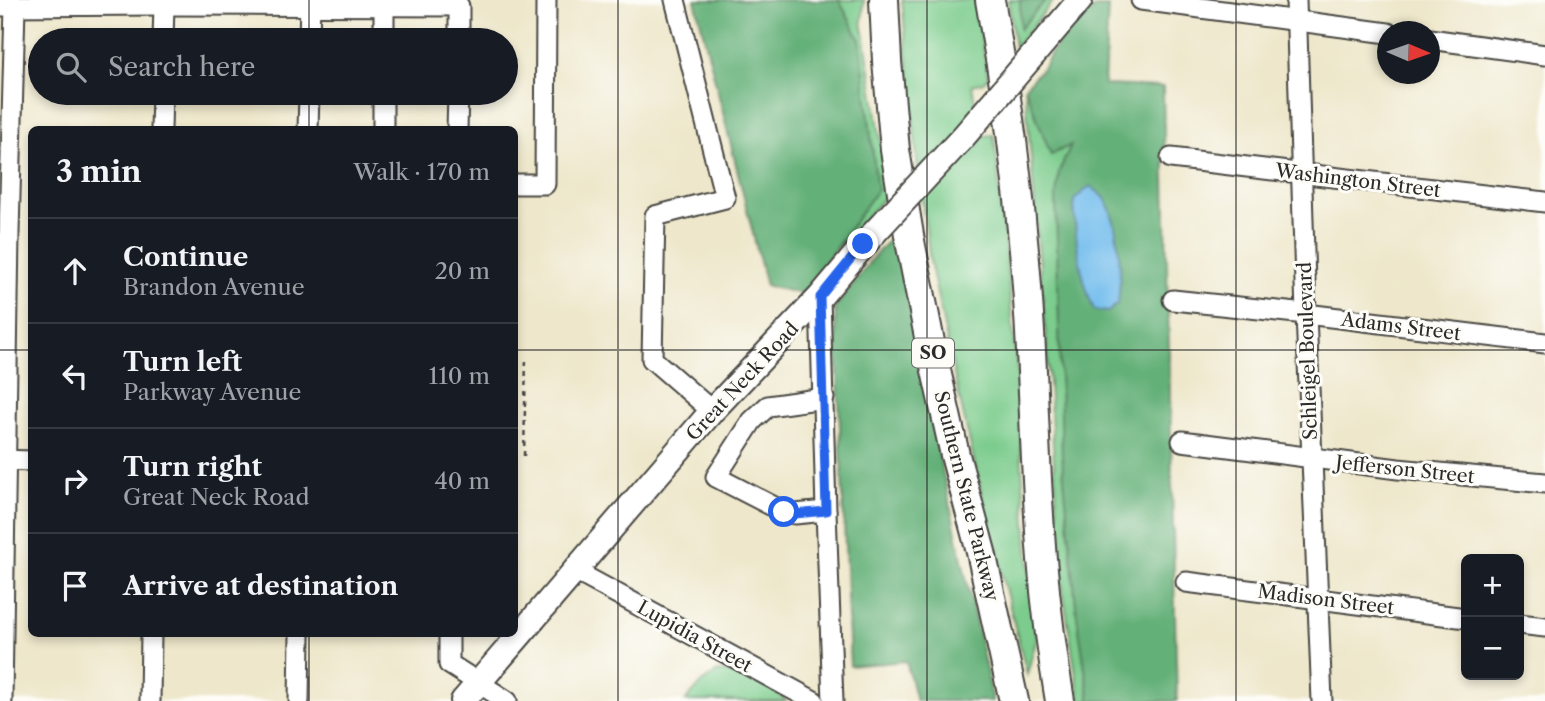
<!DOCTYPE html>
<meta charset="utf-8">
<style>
:root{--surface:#171b24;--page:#242831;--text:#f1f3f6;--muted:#9ea1a6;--line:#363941}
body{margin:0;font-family:"Libre Caslon Text",serif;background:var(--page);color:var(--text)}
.controls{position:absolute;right:21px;bottom:21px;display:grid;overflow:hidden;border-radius:10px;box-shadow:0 4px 10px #0003}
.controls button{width:63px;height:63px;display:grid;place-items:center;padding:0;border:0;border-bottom:2px solid var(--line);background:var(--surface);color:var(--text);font:35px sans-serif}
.compass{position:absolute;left:1377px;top:21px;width:63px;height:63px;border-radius:50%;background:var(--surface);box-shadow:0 4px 10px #0003;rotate:92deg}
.stop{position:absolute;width:21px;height:21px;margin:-16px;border:5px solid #2563eb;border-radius:50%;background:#fff}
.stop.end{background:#2563eb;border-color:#fff;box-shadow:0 2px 7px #0008}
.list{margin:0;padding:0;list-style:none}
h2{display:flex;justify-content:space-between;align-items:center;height:91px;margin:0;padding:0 28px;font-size:30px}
h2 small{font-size:23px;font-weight:400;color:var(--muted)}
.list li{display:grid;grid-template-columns:46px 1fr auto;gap:21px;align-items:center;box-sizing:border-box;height:105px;padding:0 28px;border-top:2px solid var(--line)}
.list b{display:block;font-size:26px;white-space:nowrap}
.list p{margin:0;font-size:23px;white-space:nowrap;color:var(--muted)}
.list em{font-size:23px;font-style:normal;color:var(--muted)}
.icon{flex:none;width:38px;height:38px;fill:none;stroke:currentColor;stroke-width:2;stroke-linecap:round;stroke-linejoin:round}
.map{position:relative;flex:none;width:1545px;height:701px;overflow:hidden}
.search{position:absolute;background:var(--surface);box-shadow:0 4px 10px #0003;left:28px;top:28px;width:490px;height:77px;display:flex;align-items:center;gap:18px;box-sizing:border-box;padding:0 24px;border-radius:38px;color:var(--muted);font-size:26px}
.panel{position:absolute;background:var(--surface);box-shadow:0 4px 10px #0003;left:28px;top:126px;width:490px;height:511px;border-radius:10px}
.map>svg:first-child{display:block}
.green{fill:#7bcc8d;stroke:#537c5c;stroke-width:2}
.forest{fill:#64b078;stroke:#486e52;stroke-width:2}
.water{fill:#75beee;stroke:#50748c;stroke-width:2}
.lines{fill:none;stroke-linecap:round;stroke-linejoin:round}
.minor-casing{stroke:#484743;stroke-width:23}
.major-casing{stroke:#484743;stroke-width:28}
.highway-casing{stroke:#484743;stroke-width:32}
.path{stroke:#484743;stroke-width:2.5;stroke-dasharray:5 5;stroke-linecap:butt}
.minor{stroke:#fff;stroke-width:19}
.major{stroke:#fff;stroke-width:24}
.highway{stroke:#fff;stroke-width:28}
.major-bridge-casing{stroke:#484743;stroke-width:28;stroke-linecap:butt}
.major-bridge{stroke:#fff;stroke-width:24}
.route{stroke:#2563eb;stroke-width:9}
.grid{fill:none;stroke:#2b2b2b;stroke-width:2;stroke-opacity:0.55}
.labels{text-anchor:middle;stroke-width:6;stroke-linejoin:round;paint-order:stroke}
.shield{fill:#fdfcf7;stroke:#6a6a68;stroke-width:2}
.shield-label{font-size:18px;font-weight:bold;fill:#2b2b2b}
.street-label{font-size:19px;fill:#2b2b2b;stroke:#fdfcf7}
</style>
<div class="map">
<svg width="1545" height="701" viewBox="0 0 1545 701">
<rect width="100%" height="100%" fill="#fdfcf7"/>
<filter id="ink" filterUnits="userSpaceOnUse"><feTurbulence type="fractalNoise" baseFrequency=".0143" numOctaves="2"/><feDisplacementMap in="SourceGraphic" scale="14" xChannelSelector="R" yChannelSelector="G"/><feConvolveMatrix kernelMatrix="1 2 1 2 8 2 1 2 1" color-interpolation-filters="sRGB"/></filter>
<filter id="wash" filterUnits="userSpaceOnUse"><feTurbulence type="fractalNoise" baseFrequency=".00686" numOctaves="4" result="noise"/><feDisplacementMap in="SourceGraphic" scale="28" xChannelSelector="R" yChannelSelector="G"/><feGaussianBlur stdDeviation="1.57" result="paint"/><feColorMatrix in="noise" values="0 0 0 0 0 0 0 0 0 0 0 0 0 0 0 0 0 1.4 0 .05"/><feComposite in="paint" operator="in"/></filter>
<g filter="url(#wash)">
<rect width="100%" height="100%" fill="#eee7cb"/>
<g class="green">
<path d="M839,0H864L862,21L889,192L852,233L835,250L877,190L860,40Z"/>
<path d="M902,0H975L988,77L984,82L972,85L981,136L994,135L1018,380L1022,468L1029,564L1037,638L1027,674L989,525L954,374L930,261L917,160Z"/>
<path d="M1008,0H1054L1015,48Z"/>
<path d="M1025,87L1051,155L1072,143L1059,172L1056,197L1062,457L1077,616L1090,701H1080L1062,584L1046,338Z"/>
<path d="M717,672C723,672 729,672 735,673C752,675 775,689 786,701H685L703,682Z"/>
</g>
<g class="forest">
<path d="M695,0H839L860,40L877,190L803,294L766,286Z"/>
<path d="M1020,0H1046L1020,29Z"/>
<path d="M1096,7H1108L1104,85L1163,87L1177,701H1090L1077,616L1062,457L1056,197L1059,172L1071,145L1051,155L1025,87L1045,65L1051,53L1068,30Z"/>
<path d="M896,232L932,423L993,701H916L906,661L850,666L835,308L876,254Z"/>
</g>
<path class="water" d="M1090,186C1095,190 1103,195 1106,200C1120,228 1122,273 1118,303L1108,312L1094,310C1079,274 1075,239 1074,200Z"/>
</g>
<g filter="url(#ink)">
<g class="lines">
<g class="minor-casing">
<g id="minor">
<path d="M675,0L725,198L655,216L652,359L712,411"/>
<path d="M1141,0L1388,33"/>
<path d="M1296,0L1306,314L1322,701"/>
<path d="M0,6L164,5L459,6V40"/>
<path d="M1430,39L1545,55"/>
<path d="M163,40L164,5"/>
<path d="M309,40L310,0"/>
<path d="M384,40V5"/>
<path d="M161,130L162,93"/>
<path d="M308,130L309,93"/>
<path d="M383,130V93"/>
<path d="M457,130L458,93"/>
<path d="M1171,158L1545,202"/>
<path d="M514,184H545L546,0"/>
<path d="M820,297L826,511L833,701"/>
<path d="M1173,300L1306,314L1545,343"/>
<path d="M824,398L768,406L752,421L716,477L784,512L795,514L826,511"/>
<path d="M1182,441L1398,469L1545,483"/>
<path d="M0,460L32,461"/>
<path d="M575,571L814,701"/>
<path d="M1186,582L1466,618"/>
<path d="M1519,624L1545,627"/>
<path d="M449,634V664L507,701"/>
<path d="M2,701L9,233L15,6"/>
<path d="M150,701L151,634"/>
<path d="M299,701L300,634"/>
</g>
</g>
<g class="major-casing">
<g id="major">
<path d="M1034,54L1080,0"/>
<path d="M463,701L712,411L820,297L874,233"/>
</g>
</g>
<g class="highway-casing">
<g id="highway">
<path d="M884,0L887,61L895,150L910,241L933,357L955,455L981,552L1014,701"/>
<path d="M990,0C1008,99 1021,199 1028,300C1034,386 1035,473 1042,559C1046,607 1052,654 1060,701"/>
</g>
</g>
<path class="path" d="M524,456L526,356"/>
<use href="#minor" class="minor"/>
<use href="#major" class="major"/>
<use href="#highway" class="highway"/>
<g class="major-bridge-casing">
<path id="major-bridge" d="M874,233L964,136L1034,54"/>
</g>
<use href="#major-bridge" class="major-bridge"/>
</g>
</g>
<g class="lines" filter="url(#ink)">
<path class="route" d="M784,512L795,514L826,511L820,297L863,244"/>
</g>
<path class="grid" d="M309,0V40M618,0V701M927,0V701M1236,0V701M309,93V130M0,350H32M514,350H1545M309,634V701"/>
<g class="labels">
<rect class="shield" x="912" y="338.5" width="42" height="29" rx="5"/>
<g class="shield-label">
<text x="933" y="359">SO</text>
</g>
<g class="street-label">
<text transform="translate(1358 180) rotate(7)" y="7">Washington Street</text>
<text transform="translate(1401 326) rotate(7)" y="7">Adams Street</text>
<text transform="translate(1307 351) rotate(-92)" y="7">Schleigel Boulevard</text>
<text transform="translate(742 381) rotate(-47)" y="7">Great Neck Road</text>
<text transform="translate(1405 469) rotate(6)" y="7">Jefferson Street</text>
<text transform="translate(967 496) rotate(76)" y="7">Southern State Parkway</text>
<text transform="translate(1326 599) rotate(7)" y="7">Madison Street</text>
<text transform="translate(695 636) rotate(29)" y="7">Lupidia Street</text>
</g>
</g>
</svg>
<div class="controls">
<button>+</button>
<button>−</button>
</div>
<svg class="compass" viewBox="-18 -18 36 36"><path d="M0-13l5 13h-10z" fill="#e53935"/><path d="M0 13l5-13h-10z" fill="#9ea1a6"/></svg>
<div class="stop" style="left:784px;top:512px"></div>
<div class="stop end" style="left:863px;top:244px"></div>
<div class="search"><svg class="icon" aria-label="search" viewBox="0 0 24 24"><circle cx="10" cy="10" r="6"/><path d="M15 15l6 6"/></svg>Search here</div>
<section class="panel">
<h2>3 min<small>Walk · 170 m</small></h2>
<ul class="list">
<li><svg class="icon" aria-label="ahead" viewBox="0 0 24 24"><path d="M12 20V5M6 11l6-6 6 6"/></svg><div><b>Continue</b><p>Brandon Avenue</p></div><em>20 m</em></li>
<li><svg class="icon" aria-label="left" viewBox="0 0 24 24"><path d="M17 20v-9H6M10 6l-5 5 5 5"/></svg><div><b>Turn left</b><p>Parkway Avenue</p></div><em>110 m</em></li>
<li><svg class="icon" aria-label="right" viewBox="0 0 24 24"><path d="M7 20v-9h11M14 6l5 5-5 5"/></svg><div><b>Turn right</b><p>Great Neck Road</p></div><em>40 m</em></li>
<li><svg class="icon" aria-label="arrive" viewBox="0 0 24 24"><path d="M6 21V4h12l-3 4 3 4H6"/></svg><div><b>Arrive at destination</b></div></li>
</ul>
</section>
</div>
